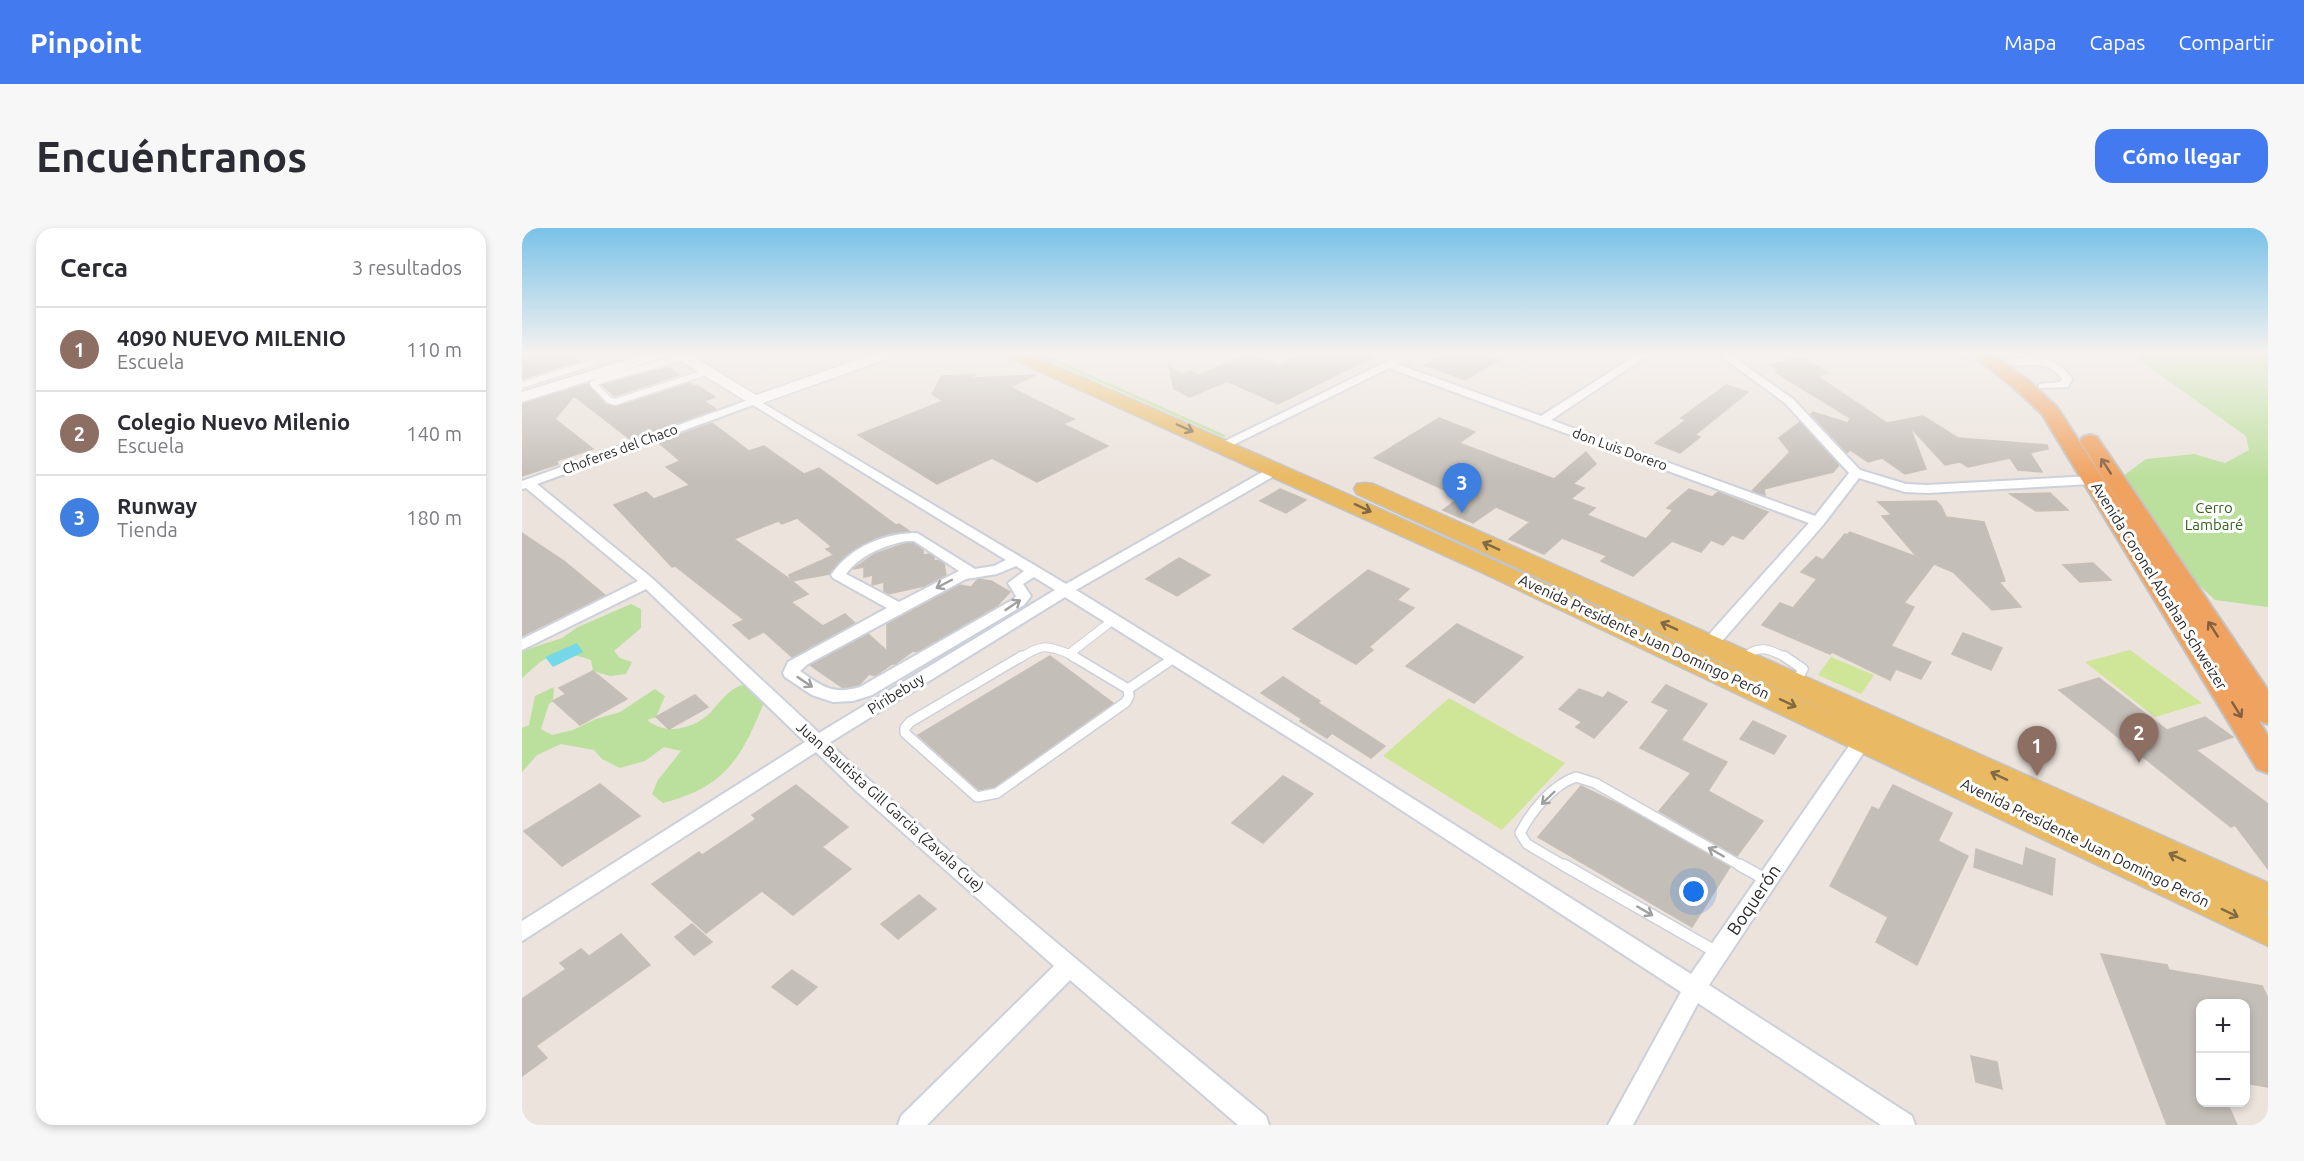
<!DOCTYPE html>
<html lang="es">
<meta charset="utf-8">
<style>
:root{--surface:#fff;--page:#f7f7f7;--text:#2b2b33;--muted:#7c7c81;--line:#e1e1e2;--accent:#447af0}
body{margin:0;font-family:Ubuntu,sans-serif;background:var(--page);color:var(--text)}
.controls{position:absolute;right:18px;bottom:18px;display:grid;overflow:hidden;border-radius:12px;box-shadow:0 3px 9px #0003}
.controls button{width:54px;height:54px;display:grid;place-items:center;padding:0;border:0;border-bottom:2px solid var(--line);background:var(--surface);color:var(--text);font:30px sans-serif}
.you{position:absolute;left:1172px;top:664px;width:21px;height:21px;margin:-15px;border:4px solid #fff;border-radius:50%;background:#1a73e8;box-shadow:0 0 0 9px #1a73e833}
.badge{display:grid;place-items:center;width:39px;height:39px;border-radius:50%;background:var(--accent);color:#fff;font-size:20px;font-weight:700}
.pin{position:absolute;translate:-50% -50px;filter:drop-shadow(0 2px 3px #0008)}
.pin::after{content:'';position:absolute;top:32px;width:21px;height:18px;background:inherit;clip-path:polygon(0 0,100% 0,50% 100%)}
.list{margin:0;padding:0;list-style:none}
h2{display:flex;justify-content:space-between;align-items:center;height:78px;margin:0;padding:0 24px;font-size:26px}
h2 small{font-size:20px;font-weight:400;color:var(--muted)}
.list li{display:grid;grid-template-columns:39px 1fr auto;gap:18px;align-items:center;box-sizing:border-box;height:84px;padding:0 24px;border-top:2px solid var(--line)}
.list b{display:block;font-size:22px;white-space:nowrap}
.list p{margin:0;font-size:20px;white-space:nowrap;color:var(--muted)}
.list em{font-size:20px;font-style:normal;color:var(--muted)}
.map{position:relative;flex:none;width:1746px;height:897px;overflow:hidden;border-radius:18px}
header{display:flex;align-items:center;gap:36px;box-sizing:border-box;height:84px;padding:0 30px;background:var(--accent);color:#fff}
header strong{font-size:28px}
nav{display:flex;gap:33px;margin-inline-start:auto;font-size:21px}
.intro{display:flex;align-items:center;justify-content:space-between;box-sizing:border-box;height:144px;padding:0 36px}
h1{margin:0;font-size:42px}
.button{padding:15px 27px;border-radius:18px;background:var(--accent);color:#fff;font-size:21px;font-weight:700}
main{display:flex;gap:36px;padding:0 36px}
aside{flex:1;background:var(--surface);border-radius:18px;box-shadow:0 3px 9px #0003}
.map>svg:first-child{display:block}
.green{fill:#bbdf9c}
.pitch{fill:#cfe698}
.water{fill:#75d8e8}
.building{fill:#c4beb8;stroke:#c6bfb6;stroke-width:1.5;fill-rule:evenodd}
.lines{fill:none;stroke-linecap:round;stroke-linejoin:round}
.service-far3-casing{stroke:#cbd0db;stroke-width:8}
.service-far2-casing{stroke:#cbd0db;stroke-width:10}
.service-far1-casing{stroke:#cbd0db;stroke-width:12}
.service-casing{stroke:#cbd0db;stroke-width:14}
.minor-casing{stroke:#cbd0db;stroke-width:4}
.secondary-casing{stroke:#cbd0db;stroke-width:3}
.primary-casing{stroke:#c3c3c3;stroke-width:3}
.trunk-casing{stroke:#c3c3c3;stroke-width:4}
.service-far3{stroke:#fff;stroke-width:6}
.service-far2{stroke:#fff;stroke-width:8}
.service-far1{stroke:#fff;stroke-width:9}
.service{stroke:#fff;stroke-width:11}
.minor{fill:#fff;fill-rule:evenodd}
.secondary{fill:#fff;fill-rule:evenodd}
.primary{fill:#e9b963;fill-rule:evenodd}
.trunk{fill:#f0a260;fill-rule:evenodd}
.oneway{stroke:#806a44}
.oneway2{stroke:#836042}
.oneway3{stroke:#9f9f9f}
.labels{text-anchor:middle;stroke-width:6;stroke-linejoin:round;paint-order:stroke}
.far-street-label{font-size:14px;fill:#2a2a2a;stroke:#fff}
.park-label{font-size:15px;fill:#35631e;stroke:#fff}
.street-label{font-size:15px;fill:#2a2a2a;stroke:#fff}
.near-street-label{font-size:18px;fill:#2a2a2a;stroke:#fff}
</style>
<header>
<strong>Pinpoint</strong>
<nav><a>Mapa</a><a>Capas</a><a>Compartir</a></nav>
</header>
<div class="intro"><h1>Encuéntranos</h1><a class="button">Cómo llegar</a></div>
<main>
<aside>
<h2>Cerca<small>3 resultados</small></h2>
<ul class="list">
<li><span class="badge" style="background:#8d6e63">1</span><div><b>4090 NUEVO MILENIO</b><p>Escuela</p></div><em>110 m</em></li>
<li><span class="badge" style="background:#8d6e63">2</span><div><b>Colegio Nuevo Milenio</b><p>Escuela</p></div><em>140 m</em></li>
<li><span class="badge" style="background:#3f7fe0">3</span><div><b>Runway</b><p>Tienda</p></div><em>180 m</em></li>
</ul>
</aside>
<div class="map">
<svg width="1746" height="897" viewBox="0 0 1746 897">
<rect width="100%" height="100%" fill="#ebe3dc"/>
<g class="green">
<path d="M514,126H522L705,208L701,209Z"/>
<path d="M1616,126H1746V379L1693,372L1663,344L1600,249L1624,231L1672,226L1703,235L1727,222L1724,208L1624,137Z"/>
<path d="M109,376L119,381V400L92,423L98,430L110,434L104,446L88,448L71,443L69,432C32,420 28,425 0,450V423L40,410L56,399Z"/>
<path d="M231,453L243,472C220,529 204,559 141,575L130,566L136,552L159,523L142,519L123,533L98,540L80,531L72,522L39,516L15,527L0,544V500L7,497L13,468L32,459L31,473L27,476L19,501L30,507L51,502L74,491L98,484L133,461L143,468L134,489L125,492C144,508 172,501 189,484C196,476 201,469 209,463C215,458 224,456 231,453Z"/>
</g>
<g class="pitch">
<path d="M1608,422L1680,475L1633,489L1563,434Z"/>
<path d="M1309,429L1352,447L1339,466L1296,447Z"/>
<path d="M927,470L1043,535L980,602L861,528Z"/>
</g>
<path class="water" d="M55,415L61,424L31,439L23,429Z"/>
<g class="building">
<path d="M0,126H46L57,133L0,151Z"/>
<path d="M726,126L757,137L781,126H857L756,176L705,153L668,169L652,161L647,139L660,146L668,143L676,147Z"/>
<path d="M924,126H959L977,132L943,152L903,137Z"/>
<path d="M1279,129L1307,145L1295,148L1365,195L1401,188L1436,210L1525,217L1526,221L1508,225L1520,244L1496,242L1488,230L1446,239L1438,234L1423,237L1388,199L1404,241L1383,246L1360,230L1346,234L1328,222L1325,225L1289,186L1291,184L1326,195L1328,190L1253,144L1258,143L1247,137Z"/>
<path d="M146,139L157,147L93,168L80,157Z"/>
<path d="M453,146L451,150L514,147L488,159L552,191L541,196L586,218L515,254L470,230L415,256L336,207L421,173L410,166L420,148Z"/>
<path d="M168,155L171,158L175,157L193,169L182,173L194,181L109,212L52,168L33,191L71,221L34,233L36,236L0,248V176L66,156L83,176L94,179Z"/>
<path d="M1204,157L1226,164L1173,207L1178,209L1158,225L1133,215L1164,192L1159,190Z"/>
<path d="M917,190L953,204L937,215L1032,251L1064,224L1074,236L1051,256L1062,260L1049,271L1073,280L1065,287L1124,311L1151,282L1145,280L1167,261L1190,269L1196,264L1246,284L1221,311L1210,307L1201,317L1189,312L1179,324L1150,313L1111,348L1079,333L1085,328L1040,310L1022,326L987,311L1008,294L974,279L951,295L921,282L938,269L852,230Z"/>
<path d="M1278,194L1317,237L1311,244L1242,261L1243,268L1230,263L1268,224L1257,210Z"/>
<path d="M190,195L227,223L242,218L282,246L297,240L374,297L377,296L387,303L370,305L346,314L324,327L307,346L270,353L286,366L269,374L301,398L323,386L333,395L270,429L242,404L227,411L211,397L222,392L153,338L150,339L92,277L124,264L132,271L168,257L144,239L158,233L136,214ZM275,290L310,319L304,321L312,327L267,347L269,352L212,311L256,293L260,296Z"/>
<path d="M758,261L784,272L764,285L738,273Z"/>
<path d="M1528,265L1546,282L1514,283L1488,266Z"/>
<path d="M1414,273L1419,278L1424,289L1462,294L1483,353L1477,354L1499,379L1470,382L1431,344L1412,336L1382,375L1392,379L1369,418L1409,434L1399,451L1374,441L1368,452L1310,424L1308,426L1240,397L1258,375L1271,380L1295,351L1279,344L1294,329L1301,332L1323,306L1325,307L1328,304L1395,329L1360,288L1370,287L1356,274Z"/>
<path d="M0,305L42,333L83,367L0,408Z"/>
<path d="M385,315H391L401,322V327L408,326L412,329V333L417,332L422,336L424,347L400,359L402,358L366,366L362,364V354L350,357L351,347L342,349V339L331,341L353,326Z"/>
<path d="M657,330L688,347L655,368L624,351Z"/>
<path d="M1571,335L1589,352L1558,354L1541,337Z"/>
<path d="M846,342L887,361L875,372L892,380L847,419L851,422L834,436L771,401Z"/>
<path d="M456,351L469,353L488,364L475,378L395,424L391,423L373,436H370L353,448L347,446L337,457L321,460L288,437L346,406L365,423V396L437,357L449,359Z"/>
<path d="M935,396L1001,429L952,475L884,438Z"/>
<path d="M1441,405L1480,420L1469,442L1430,426Z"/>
<path d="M528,428L591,475L472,559L457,562L396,507Z"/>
<path d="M71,443L105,471L58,497L31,473L44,466L37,460Z"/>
<path d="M761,449L798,473L796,475L863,518L849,530L810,505L805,510L778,493L780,491L739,465Z"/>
<path d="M1577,450L1645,502L1683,489L1711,509L1674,522L1746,576V641L1713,597L1709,599L1537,462Z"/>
<path d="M1144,457L1185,476L1159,512L1205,534L1186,563L1241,593L1215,628L1137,583L1169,545L1118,520L1147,482L1130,474Z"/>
<path d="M1057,461L1081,470L1086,464L1105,474L1072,510L1054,499L1060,494L1037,481Z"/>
<path d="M173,467L186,479L147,501L134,489Z"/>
<path d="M1231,493L1264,508L1252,526L1218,511Z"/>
<path d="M761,548L791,566L741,615L710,595Z"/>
<path d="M78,556L118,588L40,638L2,603Z"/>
<path d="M274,557L326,599L300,619L329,641L271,687L240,663L184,705L130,656L177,624L180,627L234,591L230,587Z"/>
<path d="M1371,557L1430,585L1416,613L1446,628L1395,737L1354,714L1366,689L1308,658L1350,579L1357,582Z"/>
<path d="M1059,558L1100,578L1208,639L1170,699L1016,609Z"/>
<path d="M1504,620L1533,631L1530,667L1452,639L1454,621L1501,638Z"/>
<path d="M397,667L414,681L376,711L359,696Z"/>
<path d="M170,696L190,714L172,727L153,709Z"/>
<path d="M99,706L128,737L14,818L25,830L0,848V771L44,741L38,735L59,721L67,728Z"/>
<path d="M1579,726L1645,737L1647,742L1740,758L1746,770V859L1724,855V776H1678V874H1705L1715,897H1645Z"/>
<path d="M270,742L295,759L275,777L250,759Z"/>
<path d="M1449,828L1475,834L1480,861L1454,854Z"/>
</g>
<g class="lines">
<g class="service-far3-casing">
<g id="service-far3">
<path d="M162,129L81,151L71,156L87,172L93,174L185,144"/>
<path d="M0,157L72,134L73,131L65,126"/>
</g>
</g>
<g class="service-far2-casing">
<g id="service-far2">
<path d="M547,426L553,430"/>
<path d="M498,430C520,417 523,416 547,426L591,392"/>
<path d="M1222,430C1236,415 1249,422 1265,430"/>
</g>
</g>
<g class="service-far1-casing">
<g id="service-far1">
<path d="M500,428L388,494L383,500V505L455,569L475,565L604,474L607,468L606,461L652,430"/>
<path d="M551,428L606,461"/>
<path d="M1262,428L1281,441L1274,455"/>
<path d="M1221,431L1224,428"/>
<path d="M1044,639L1005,616L998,605C1009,584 1030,557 1054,549L1073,555L1221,639"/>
</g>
</g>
<g class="service-casing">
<g id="service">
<path d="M1042,637L1196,725"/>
<path d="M1218,637L1245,652"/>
</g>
</g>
<g class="minor-casing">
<g id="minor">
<path d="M880,126H892L875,136L1019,188L1116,126H1128L1029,192L1293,288L1327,245L1263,175L1196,126H1207L1271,171L1338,242L1384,256L1405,257L1570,248L1576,252L1570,256L1405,265L1383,264L1337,250L1301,297L1194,420H1182L1180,416L1182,412L1287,295L867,140L705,220H697L695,217Z"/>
<path d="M1437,126H1464L1466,128C1460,133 1443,131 1437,126Z"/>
<path d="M1505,129C1524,130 1540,135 1550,151L1546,159L1517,160V156L1538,154L1540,151C1522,126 1499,144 1486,134L1487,132Z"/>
<path d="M232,170L544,356L751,238H759L761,241L759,244L554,362L817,524L1169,746L1336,505L1348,502L1354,503L1357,508L1354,513L1348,515L1187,757L1390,888L1393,897H1359L1176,775L1111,897H1086L1159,764L804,533L543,369L307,515C447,646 597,766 744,888L747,897H716L548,752L405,897H376L379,888L532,738L333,562L294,524L0,713V693L283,514L124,361L0,422V411L116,353L4,260L0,261V253ZM231,177L484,332L472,338L453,341L395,305C362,305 328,319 309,347L311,350L365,380L266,434L261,445L263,449L290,467L311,474L331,473L350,467L502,377L509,368L501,356L512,349L533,362L297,505L131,351L15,256ZM385,313H392L437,343L377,374L324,346C338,327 363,317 385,313ZM494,338L502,343L486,355L494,368L492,371L338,459C310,467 301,459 278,443L286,436L444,351L475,346Z"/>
</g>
</g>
<g class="secondary-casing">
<g id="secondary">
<path d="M124,126H146L143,129L0,174V164Z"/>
<path d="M150,126H167L234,167L352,126H373L370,129L232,178L152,129Z"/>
</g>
</g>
<g class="primary-casing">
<path id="primary" d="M485,126H507L816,262L1327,493L835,266L832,261L835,256L843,255L851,256L1746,655V685L1737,682L1746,686V718L957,343L488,130Z"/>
</g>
<g class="trunk-casing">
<path id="trunk" d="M1449,126H1469L1505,151L1535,179L1611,297L1558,213L1561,209L1568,207L1575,209L1746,462V496L1737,493L1746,508V545L1735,541L1520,186L1491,159Z"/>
</g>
<use href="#service-far3" class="service-far3"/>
<use href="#service-far2" class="service-far2"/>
<use href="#service-far1" class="service-far1"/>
<use href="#service" class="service"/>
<use href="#minor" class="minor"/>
<use href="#secondary" class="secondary"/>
<use href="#primary" class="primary"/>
<use href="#trunk" class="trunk"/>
</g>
<defs><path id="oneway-shaft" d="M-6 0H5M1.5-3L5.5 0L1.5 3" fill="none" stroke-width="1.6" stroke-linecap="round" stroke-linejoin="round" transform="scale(1.5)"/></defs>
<g class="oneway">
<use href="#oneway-shaft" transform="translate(663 200) rotate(24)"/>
<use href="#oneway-shaft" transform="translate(841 280) rotate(25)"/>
<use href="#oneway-shaft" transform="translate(969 318) rotate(-156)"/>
<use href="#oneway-shaft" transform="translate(1147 398) rotate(-156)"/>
<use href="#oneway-shaft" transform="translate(1266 475) rotate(25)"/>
<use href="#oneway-shaft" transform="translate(1477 548) rotate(-155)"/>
<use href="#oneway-shaft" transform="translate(1655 629) rotate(-155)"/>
<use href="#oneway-shaft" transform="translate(1708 685) rotate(26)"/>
</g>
<g class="oneway2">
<use href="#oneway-shaft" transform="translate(1584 238) rotate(-123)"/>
<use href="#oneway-shaft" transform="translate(1691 401) rotate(-123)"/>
<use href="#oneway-shaft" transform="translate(1715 482) rotate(58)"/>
</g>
<g class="oneway3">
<use href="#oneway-shaft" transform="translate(422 356) rotate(152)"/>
<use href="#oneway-shaft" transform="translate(491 377) rotate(-34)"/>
<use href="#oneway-shaft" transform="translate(283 454) rotate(34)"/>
<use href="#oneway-shaft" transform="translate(1026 570) rotate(136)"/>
<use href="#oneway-shaft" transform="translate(1194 624) rotate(-150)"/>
<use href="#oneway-shaft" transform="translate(1123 683) rotate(30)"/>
</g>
<linearGradient id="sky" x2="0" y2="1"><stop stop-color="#7ac2e8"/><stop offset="0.5" stop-color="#f6f2ef"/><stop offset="1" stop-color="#f6f2ef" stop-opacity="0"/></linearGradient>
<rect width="1746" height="251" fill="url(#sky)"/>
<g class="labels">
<g class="far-street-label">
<text transform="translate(98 221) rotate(-20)" y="5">Choferes del Chaco</text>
<text transform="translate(1098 221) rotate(20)" y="5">don Luis Dorero</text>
</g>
<g class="park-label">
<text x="1692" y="285">Cerro<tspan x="1692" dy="17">Lambaré</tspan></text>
</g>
<g class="street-label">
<text transform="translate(1637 358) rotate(58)" y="5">Avenida Coronel Abrahan Schweizer</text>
<text transform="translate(1122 409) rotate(25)" y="5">Avenida Presidente Juan Domingo Perón</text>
<text transform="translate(374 466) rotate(-32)" y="5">Piribebuy</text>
<text transform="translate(368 579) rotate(42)" y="5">Juan Bautista Gill Garcia (Zavala Cue)</text>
<text transform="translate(1563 615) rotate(26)" y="5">Avenida Presidente Juan Domingo Perón</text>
</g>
<g class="near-street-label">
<text transform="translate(1232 672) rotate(-56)" y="6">Boquerón</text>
</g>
</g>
</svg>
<div class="controls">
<button>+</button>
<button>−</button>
</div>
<div class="you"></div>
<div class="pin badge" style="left:1515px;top:548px;background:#8d6e63">1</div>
<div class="pin badge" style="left:1617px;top:535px;background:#8d6e63">2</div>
<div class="pin badge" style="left:940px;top:285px;background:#3f7fe0">3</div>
</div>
</main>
